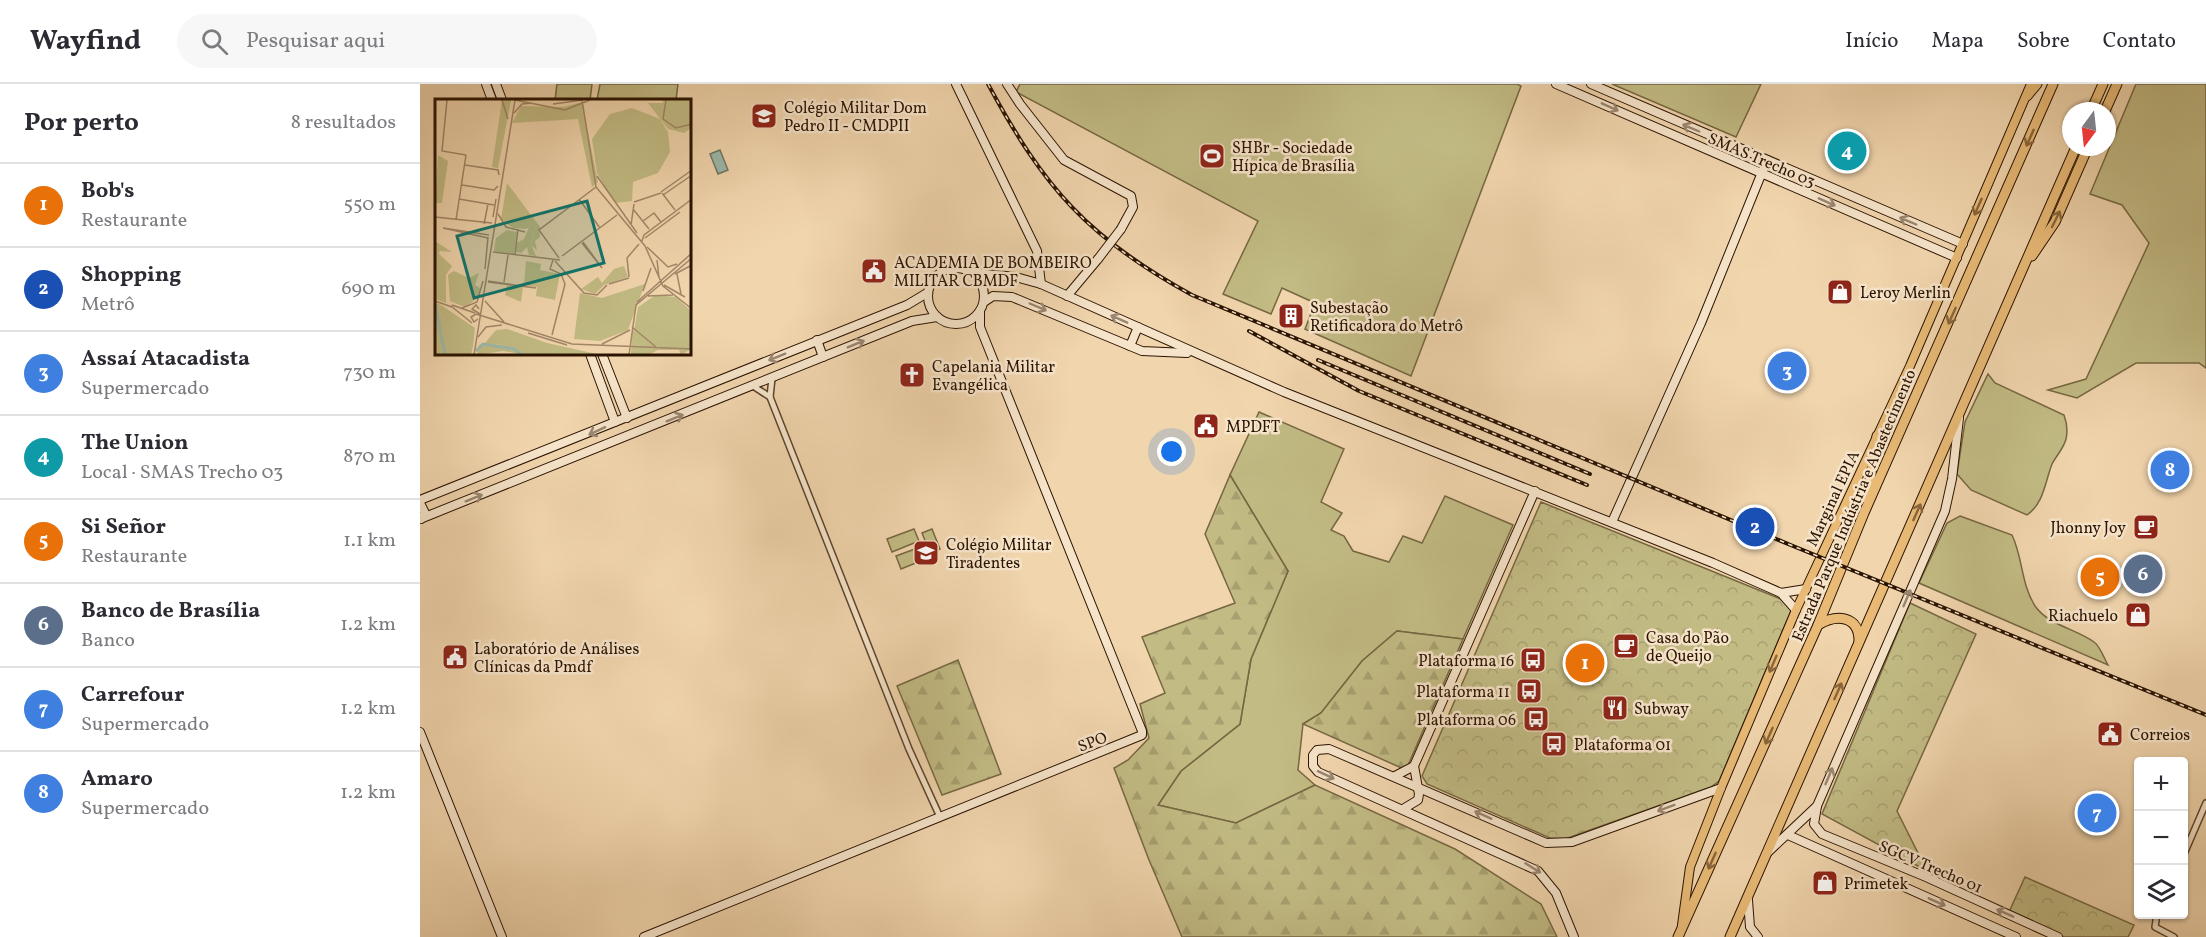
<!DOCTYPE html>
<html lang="pt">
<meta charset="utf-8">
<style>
:root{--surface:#fff;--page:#f7f7f7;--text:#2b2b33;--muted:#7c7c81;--line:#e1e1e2;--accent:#1a73e8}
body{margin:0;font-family:Vollkorn,serif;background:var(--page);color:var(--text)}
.controls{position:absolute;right:18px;bottom:18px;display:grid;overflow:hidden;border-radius:6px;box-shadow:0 2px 4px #0004}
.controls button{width:54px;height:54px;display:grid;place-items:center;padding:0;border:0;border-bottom:2px solid var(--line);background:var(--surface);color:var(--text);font:30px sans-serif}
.compass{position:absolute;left:1642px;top:18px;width:54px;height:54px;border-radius:50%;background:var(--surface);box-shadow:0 2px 4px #0004;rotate:195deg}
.you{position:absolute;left:752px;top:368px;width:21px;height:21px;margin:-15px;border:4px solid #fff;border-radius:50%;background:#1a73e8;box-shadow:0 0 0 9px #1a73e833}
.badge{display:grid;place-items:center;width:39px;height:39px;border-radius:50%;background:var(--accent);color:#fff;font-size:20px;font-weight:700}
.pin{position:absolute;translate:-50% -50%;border:3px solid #fff;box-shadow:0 2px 6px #0006}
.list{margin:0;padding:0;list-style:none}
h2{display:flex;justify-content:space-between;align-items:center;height:78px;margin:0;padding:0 24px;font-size:26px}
h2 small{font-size:20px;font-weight:400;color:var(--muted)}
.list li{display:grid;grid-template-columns:39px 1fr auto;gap:18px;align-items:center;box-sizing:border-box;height:84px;padding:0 24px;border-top:2px solid var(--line)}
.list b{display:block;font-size:22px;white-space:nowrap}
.list p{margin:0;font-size:20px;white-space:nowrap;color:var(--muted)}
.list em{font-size:20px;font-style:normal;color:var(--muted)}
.icon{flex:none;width:33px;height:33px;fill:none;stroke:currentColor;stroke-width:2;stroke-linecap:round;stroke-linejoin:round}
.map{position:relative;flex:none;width:1786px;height:853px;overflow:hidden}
header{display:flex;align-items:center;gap:36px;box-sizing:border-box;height:84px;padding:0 30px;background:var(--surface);border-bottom:2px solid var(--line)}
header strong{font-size:28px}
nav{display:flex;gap:33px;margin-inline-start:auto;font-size:21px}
.search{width:420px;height:54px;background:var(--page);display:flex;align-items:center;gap:15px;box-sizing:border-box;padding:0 21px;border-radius:33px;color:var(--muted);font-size:22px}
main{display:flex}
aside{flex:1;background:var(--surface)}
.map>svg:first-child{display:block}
.grass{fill:#c2bb84;stroke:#766742;stroke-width:1.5}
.forest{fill:url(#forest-firs);stroke:#766742;stroke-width:1.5}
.park{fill:url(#park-crowns);stroke:#766742;stroke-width:1.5}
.water{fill:#9bb9ab;stroke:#6e7767;stroke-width:1.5}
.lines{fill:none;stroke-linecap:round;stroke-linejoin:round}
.street-casing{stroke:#5c442c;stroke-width:8}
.secondary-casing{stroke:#2b1301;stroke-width:10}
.primary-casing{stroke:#2b1301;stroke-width:10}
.highway-casing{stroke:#2b1301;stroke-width:11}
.street{stroke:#f6e4ca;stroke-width:5}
.secondary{stroke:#f6e4ca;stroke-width:8}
.primary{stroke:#e8ba76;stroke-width:8}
.highway{stroke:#e8ba76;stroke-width:9}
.rail-casing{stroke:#2b1301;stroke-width:4}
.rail{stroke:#f6e4ca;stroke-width:1.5;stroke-dasharray:4.5;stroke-linecap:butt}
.secondary-bridge-casing{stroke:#2b1301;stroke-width:10;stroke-linecap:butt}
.secondary-bridge{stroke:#f6e4ca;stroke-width:8}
.oneway{stroke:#9b8670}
.oneway2{stroke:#8a663c}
.labels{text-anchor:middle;stroke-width:5;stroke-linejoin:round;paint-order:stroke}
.poi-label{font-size:16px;fill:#2b1301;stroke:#f6e4ca;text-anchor:start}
.street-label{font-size:16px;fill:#2b1301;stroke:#f6e4ca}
.inset-river{fill:none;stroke:#9bb9ab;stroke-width:3}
.inset-road{fill:none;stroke:#a28768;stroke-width:1.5}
.view{fill:#0f766e;fill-opacity:0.15;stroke:#0f766e;stroke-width:3}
.inset-edge{fill:none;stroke:#2b1301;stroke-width:3}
</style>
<header>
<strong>Wayfind</strong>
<div class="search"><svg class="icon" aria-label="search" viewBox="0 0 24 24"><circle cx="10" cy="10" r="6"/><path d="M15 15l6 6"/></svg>Pesquisar aqui</div>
<nav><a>Início</a><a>Mapa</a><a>Sobre</a><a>Contato</a></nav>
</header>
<main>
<aside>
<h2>Por perto<small>8 resultados</small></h2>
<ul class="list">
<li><span class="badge" style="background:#e8710a">1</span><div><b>Bob's</b><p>Restaurante</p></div><em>550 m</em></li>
<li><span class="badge" style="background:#1a4fb4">2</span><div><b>Shopping</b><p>Metrô</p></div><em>690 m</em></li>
<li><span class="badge" style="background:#3f7fe0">3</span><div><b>Assaí Atacadista</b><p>Supermercado</p></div><em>730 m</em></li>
<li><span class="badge" style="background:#0f9aa8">4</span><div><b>The Union</b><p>Local · SMAS Trecho 03</p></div><em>870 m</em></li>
<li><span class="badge" style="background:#e8710a">5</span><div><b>Si Señor</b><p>Restaurante</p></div><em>1.1 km</em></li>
<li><span class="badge" style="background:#5c6f8a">6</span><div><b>Banco de Brasília</b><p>Banco</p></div><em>1.2 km</em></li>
<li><span class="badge" style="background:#3f7fe0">7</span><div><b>Carrefour</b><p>Supermercado</p></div><em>1.2 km</em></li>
<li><span class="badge" style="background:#3f7fe0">8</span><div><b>Amaro</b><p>Supermercado</p></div><em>1.2 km</em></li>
</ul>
</aside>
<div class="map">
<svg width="1786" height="853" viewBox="0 0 1786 853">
<defs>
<pattern id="forest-firs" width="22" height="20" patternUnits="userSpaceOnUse" patternTransform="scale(1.5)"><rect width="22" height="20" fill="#c2bb84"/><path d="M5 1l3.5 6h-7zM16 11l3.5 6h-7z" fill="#a7a070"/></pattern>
<pattern id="park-crowns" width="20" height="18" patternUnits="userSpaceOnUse" patternTransform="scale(1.5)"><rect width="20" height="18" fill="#c2bb84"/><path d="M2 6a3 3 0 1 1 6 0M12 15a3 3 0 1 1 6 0" fill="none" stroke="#a7a070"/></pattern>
</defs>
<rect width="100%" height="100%" fill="#f1d5ad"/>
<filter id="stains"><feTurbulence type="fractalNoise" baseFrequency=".00333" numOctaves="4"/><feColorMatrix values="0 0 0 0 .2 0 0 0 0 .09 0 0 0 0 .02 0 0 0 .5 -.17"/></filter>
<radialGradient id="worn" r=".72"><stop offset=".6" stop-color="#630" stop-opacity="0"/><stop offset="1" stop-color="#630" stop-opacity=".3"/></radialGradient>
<g class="grass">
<path d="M137,0H172L170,16H135Z"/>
<path d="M180,0H258L256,16H177Z"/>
<path d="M600,0H1097L1101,2L991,292L885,245L895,219L862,204L851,230L803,210L838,137L596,8Z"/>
<path d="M1192,0H1341L1316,53Z"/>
<path d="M1716,0H1786V284L1779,279H1716L1657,314L1628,306L1666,295L1729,159L1702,121L1670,110Z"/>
<path d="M1568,290L1575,299L1644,331C1647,339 1648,346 1646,355C1644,364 1636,372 1632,380C1625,398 1624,419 1607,431L1551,406L1537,390L1545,338Z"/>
<path d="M839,328L924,365L901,418L922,429L911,446L924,452L933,467L969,478L983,452L1002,459L1025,412L1093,441L1043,555L977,547L942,577L901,629L883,640L878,686L895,701L816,739L738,721L761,687L820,640L831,575L868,487L810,391Z"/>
<path d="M1540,432L1592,451C1603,474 1601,500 1615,522C1628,541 1656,545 1674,558C1680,562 1684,574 1688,581L1499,499L1527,439Z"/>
<path d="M494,445L499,457L472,468L467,455Z"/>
<path d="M512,445L520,465L510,469L502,449Z"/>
<path d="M503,462L508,474L481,485L476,472Z"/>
</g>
<g class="forest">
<path d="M810,391L868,487L831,575L820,640L761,687L738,721L816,739L895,701L1035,765L1121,820L1137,853H762L729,776L694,684L708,676L729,654L720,620L745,609L722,553L815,519L785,450Z"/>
<path d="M977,547L1043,555L986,686L883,640L901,629L942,577Z"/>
<path d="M538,576L581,690L522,711L477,602Z"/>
</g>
<g class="park">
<path d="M1121,418L1361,515L1368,520L1371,527L1299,697L1291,703L1145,755L1130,754L1007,700L1002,692Z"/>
<path d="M1490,519L1556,550L1477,727L1507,787L1402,730Z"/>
<path d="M1605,793L1714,841L1708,853H1644L1589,828Z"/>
</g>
<path class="water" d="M300,66L308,86L298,90L290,70Z"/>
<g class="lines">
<g class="street-casing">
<g id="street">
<path d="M352,294L350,313L489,665L520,733"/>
<path d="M333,302L350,313"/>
<path d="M1764,770L1786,719"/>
<path d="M1737,830L1735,843L1754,853"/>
</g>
</g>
<g class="secondary-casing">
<g id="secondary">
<path d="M66,0L72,16"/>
<path d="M76,0L82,16"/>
<path d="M536,0L617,167L621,200"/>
<path d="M587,0L600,20L644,76L711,112L713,123L701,145"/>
<path d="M1136,0L1537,174"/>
<path d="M1171,0L1543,160"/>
<circle cx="536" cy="212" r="28"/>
<path d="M554,189L596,193L621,200L864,308L1293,479L1361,509L1376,526"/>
<path d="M647,212L678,175"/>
<path d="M564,218L573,212L592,213L722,267L767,269"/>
<path d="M397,256L403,273"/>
<path d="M710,262L718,243"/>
<path d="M170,270L195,338"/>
<path d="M182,270L207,334"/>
<path d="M0,416L487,221L507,209"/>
<path d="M0,419L5,429L1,435"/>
<path d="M0,435L492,237L517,233"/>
<path d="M1192,438L1281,239L1347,76"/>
<path d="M1361,509L1386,505"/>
<path d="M0,648L82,853"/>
<path d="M975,692L994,682L1115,407"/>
<path d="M1397,722L1394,740L1402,750L1506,793L1638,853"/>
<path d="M983,725L998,716L999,710L994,682"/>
<path d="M1368,751L1596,853"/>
<path d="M1347,769L1397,722L1525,427L1532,395L1539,334"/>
<path d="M1328,816L1330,843L1338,853"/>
<path d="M224,853L722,651V647L560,243V227"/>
<path d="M1154,853L1136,809L1118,787L898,688L893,682V671L897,666L909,665L1126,759L1152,758L1301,704"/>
</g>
</g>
<g class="primary-casing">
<path id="primary" d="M1262,841L1270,783L1301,704L1376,526L1490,282L1611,0"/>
</g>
<g class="highway-casing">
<g id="highway">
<path d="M1607,12L1617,0"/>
<path d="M1671,27L1683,0"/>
<path d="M1685,27L1697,0"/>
<path d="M1612,172L1635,138L1668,63"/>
<path d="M1447,415L1457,352"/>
<path d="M1398,541C1416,530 1439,531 1439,557"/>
<path d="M1258,853L1398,541L1444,429L1633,0"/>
<path d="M1310,853L1656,63"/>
</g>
</g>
<use href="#street" class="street"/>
<use href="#secondary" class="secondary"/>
<use href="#primary" class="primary"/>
<use href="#highway" class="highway"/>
<g class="rail-casing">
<g id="rail">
<path d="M568,0C624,104 668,154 772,211L1373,462L1786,631"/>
<path d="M829,247L939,307L1167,401"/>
<path d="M898,276L1170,390"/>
</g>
</g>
<use href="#rail" class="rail"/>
<g class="secondary-bridge-casing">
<path id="secondary-bridge" d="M678,175L701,145"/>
</g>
<use href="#secondary-bridge" class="secondary-bridge"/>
</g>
<defs><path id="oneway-shaft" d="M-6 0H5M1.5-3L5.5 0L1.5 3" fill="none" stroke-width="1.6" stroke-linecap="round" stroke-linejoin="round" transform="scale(1.5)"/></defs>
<g class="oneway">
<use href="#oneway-shaft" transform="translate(1190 23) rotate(24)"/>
<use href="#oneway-shaft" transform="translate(1271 44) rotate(-157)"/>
<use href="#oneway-shaft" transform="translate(1407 118) rotate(24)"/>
<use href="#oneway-shaft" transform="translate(1488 137) rotate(-157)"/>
<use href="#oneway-shaft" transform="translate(618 223) rotate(23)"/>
<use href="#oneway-shaft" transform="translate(699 235) rotate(-156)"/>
<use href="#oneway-shaft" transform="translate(436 260) rotate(-22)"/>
<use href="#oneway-shaft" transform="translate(357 273) rotate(158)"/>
<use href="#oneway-shaft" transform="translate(255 334) rotate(-22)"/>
<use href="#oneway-shaft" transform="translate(177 347) rotate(155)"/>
<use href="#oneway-shaft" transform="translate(54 414) rotate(-22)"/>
<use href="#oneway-shaft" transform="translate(1487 514) rotate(-67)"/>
<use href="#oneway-shaft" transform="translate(906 691) rotate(25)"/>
<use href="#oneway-shaft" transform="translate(1409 692) rotate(-67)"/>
<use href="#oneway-shaft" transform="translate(1246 724) rotate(160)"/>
<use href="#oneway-shaft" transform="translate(1063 731) rotate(-156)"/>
<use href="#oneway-shaft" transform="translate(1113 784) rotate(32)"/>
<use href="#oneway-shaft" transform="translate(1517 818) rotate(24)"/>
<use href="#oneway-shaft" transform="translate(1585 829) rotate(-156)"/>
</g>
<g class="oneway2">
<use href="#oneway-shaft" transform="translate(1610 54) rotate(114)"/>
<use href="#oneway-shaft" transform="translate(1558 123) rotate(114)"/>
<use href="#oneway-shaft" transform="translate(1636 135) rotate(-64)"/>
<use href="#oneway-shaft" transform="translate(1532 232) rotate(114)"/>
<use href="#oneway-shaft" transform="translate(1497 428) rotate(-66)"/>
<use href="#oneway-shaft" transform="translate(1353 580) rotate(113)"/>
<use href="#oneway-shaft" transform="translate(1418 607) rotate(-66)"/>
<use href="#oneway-shaft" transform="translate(1349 652) rotate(114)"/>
<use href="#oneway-shaft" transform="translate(1292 777) rotate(114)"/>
</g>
<defs>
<g id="university-square" transform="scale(1.35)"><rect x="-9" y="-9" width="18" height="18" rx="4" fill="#8f2418" stroke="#f6e4ca"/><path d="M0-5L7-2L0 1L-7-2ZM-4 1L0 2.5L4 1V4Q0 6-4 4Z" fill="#fff"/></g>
<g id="stadium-square" transform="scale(1.35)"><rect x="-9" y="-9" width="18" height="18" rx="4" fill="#8f2418" stroke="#f6e4ca"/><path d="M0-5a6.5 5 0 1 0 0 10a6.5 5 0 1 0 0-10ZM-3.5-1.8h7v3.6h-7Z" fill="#fff"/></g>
<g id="civic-square" transform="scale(1.35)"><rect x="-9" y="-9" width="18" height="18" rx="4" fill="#8f2418" stroke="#f6e4ca"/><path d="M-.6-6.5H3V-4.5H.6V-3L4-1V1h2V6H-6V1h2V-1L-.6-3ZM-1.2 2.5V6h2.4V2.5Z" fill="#fff"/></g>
<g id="shop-square" transform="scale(1.35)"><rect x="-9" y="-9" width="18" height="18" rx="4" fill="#8f2418" stroke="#f6e4ca"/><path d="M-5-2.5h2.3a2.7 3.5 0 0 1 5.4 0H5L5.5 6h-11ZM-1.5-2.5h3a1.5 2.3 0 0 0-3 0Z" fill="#fff"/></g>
<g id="building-square" transform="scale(1.35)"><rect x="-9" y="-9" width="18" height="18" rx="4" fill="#8f2418" stroke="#f6e4ca"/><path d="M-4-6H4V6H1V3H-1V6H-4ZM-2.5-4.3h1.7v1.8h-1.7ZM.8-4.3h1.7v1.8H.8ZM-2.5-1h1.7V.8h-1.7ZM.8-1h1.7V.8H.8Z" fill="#fff"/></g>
<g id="church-square" transform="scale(1.35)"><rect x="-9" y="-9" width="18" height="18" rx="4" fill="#8f2418" stroke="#f6e4ca"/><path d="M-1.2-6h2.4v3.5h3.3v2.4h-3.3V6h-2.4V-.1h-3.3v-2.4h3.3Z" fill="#fff"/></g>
<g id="cafe-square" transform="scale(1.35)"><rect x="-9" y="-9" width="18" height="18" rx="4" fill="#8f2418" stroke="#f6e4ca"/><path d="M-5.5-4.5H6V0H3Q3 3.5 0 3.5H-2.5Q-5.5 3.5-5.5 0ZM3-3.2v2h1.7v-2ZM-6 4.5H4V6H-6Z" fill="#fff"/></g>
<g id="school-square" transform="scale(1.35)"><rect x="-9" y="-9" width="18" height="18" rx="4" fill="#8f2418" stroke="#f6e4ca"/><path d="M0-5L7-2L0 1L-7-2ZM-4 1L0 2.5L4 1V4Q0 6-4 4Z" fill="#fff"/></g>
<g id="bus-square" transform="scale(1.35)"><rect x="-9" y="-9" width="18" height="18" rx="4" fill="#8f2418" stroke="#f6e4ca"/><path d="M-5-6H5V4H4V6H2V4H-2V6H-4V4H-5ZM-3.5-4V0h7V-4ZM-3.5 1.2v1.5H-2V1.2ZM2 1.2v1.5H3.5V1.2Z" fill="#fff"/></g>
<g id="restaurant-square" transform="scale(1.35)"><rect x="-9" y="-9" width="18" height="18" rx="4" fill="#8f2418" stroke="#f6e4ca"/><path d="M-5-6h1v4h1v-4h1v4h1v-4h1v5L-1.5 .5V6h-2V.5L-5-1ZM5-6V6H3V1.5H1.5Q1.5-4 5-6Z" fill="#fff"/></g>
</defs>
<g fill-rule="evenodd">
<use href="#university-square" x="344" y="32"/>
<use href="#stadium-square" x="792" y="72"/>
<use href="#civic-square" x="454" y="187"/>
<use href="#shop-square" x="1420" y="208"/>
<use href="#building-square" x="871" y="232"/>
<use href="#church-square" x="492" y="291"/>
<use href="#civic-square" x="786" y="342"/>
<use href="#cafe-square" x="1726" y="443"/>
<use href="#school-square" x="506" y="469"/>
<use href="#shop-square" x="1718" y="531"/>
<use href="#cafe-square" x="1206" y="562"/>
<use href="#civic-square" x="35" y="573"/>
<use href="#bus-square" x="1113" y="576"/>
<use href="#bus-square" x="1109" y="607"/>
<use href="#restaurant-square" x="1195" y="624"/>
<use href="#bus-square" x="1116" y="635"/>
<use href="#civic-square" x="1690" y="650"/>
<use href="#bus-square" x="1134" y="660"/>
<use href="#shop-square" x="1405" y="799"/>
</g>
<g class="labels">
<g class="poi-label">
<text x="364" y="29">Colégio Militar Dom<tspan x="364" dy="18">Pedro II - CMDPII</tspan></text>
<text x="812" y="69">SHBr - Sociedade<tspan x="812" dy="18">Hípica de Brasília</tspan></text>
<text x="474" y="184">ACADEMIA DE BOMBEIRO<tspan x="474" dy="18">MILITAR CBMDF</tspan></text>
<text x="1440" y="214">Leroy Merlin</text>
<text x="890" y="229">Subestação<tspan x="890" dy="18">Retificadora do Metrô</tspan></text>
<text x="512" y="288">Capelania Militar<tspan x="512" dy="18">Evangélica</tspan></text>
<text x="806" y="348">MPDFT</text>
<text x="1706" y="449" text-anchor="end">Jhonny Joy</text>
<text x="526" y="466">Colégio Militar<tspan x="526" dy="18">Tiradentes</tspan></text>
<text x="1698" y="537" text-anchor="end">Riachuelo</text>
<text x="1226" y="559">Casa do Pão<tspan x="1226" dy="18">de Queijo</tspan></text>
<text x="54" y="570">Laboratório de Análises<tspan x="54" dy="18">Clínicas da Pmdf</tspan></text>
<text x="1094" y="582" text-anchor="end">Plataforma 16</text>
<text x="1090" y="613" text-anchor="end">Plataforma 11</text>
<text x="1214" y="630">Subway</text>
<text x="1096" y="641" text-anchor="end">Plataforma 06</text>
<text x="1710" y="656">Correios</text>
<text x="1154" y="666">Plataforma 01</text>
<text x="1424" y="805">Primetek</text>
</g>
<g class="street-label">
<text transform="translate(1342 75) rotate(23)" y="6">SMAS Trecho 03</text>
<text transform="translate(1412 414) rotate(-65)" y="6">Marginal EPIA</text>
<text transform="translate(1433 421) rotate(-67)" y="6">Estrada Parque Indústria e Abastecimento</text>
<text transform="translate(672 657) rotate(-21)" y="6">SPO</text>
<text transform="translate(1511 782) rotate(23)" y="6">SGCV Trecho 01</text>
</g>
</g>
<g transform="translate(15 15)">
<rect width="256" height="256" fill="#f1d5ad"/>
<path d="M67,1H76L63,69L57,68ZM147,3L163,83L157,88L143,20L77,24L86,7L128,8ZM3,56L13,62L7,104H0ZM95,126H101L96,145L101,157L94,156L92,148L86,154L81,153L82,144L89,140ZM91,162L106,165L105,171L125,175L120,201L101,197L102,188L89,186ZM189,167L193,178L169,186L160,195L146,190L163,178L167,184L179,170ZM19,172L34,179L44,174L40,186L45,189L44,198L30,208L15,202L13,176ZM72,186L88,188L86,203L70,196ZM221,196L241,198L256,212V250L246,256L244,251H223L213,256H196L197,230L209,241L199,232L203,208ZM6,206L40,229L38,247L13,252L10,221L3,210Z" fill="#c2bb84"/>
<path d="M72,84L105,128V138L100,142L102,151L96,146L101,126L90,130L78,129L66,120ZM0,142L17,153L5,152L4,155L17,167L11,176V204L0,200ZM0,203L6,206L3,210L10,221L16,223L13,251L38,247L36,256H0ZM49,245L70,246L91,256L68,252L42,256L44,246Z" fill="#c2bb84"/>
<path d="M197,9L225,20L233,33L235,53L223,74L198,83L197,102L180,104L162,74L157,40L175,15Z" fill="#c2bb84"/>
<path d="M227,1H256V29L249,34L233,30L213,4H228ZM72,131L82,133L79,156L59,152L61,139ZM210,185L193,231L165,242L139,240L145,194L167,199ZM72,230L112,244L166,256H91L70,246L49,245L61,231Z" fill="#c2bb84"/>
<path class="inset-river" d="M0,205L10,256M41,252L48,245L79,250L87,256"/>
<path class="inset-road" d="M12,1L7,52L31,56M67,1L73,20M80,1L130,11L155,1M147,1L161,88L210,147L228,187L257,210M231,1L228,20L241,29L257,25M118,5L148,1M79,14L87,5L97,4M30,66L63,71L64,76M162,77L202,134M27,86L59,91L63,87M226,93L257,71M227,94L240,111M228,96L257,76M24,100L59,106M144,100L165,129M199,103L226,94M198,110L214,130M63,115L71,128L90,133M0,118L57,124M58,118L61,100M21,121L31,56M208,122L219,114L226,123M49,125L53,105M196,126L199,105M53,139L8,129L54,136M210,139L245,113M207,142L209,136L257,100M147,144L167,169L148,143M212,148L233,168L242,165M58,153L125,161M80,156L83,130M127,157L182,116M124,159L104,131L161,88M222,161L224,179M120,162L149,194L162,196L172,186M50,170L53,138M240,175L257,166M242,175L246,195M194,178L192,159L204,145M53,183L101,189L53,182M69,183L73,156M174,185L194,179M229,186L250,198M208,192L216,169M213,197L238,196M0,202L17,208M50,202L69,223M202,203L257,154M17,206L40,214M16,207L37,224M27,209L42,203L48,182M44,210L41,206L37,210L45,215M43,220L39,223L36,218L41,215L137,245L257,250M197,228L221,248M93,234L132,246M117,236L130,185L126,175L115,170L118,161M43,238L51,228L67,226M167,245L195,231M39,256L80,1M194,256L201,206L257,159"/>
<path class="view" d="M152,102L169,164L39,199L22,137Z"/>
<rect width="256" height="256" class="inset-edge"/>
</g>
<rect width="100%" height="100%" filter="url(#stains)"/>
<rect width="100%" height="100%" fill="url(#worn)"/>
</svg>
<div class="controls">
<button>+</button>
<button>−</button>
<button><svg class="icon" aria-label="layers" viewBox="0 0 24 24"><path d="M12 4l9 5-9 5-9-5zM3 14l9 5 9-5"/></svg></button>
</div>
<svg class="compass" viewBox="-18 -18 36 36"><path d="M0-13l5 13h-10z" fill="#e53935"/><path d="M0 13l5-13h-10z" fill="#7c7c81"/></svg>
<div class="you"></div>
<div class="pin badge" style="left:1165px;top:579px;background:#e8710a">1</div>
<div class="pin badge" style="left:1335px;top:443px;background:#1a4fb4">2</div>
<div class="pin badge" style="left:1367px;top:287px;background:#3f7fe0">3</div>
<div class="pin badge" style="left:1427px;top:67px;background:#0f9aa8">4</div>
<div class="pin badge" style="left:1680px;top:493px;background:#e8710a">5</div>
<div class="pin badge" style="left:1723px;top:490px;background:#5c6f8a">6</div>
<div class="pin badge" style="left:1677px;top:729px;background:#3f7fe0">7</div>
<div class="pin badge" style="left:1750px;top:386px;background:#3f7fe0">8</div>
</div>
</main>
